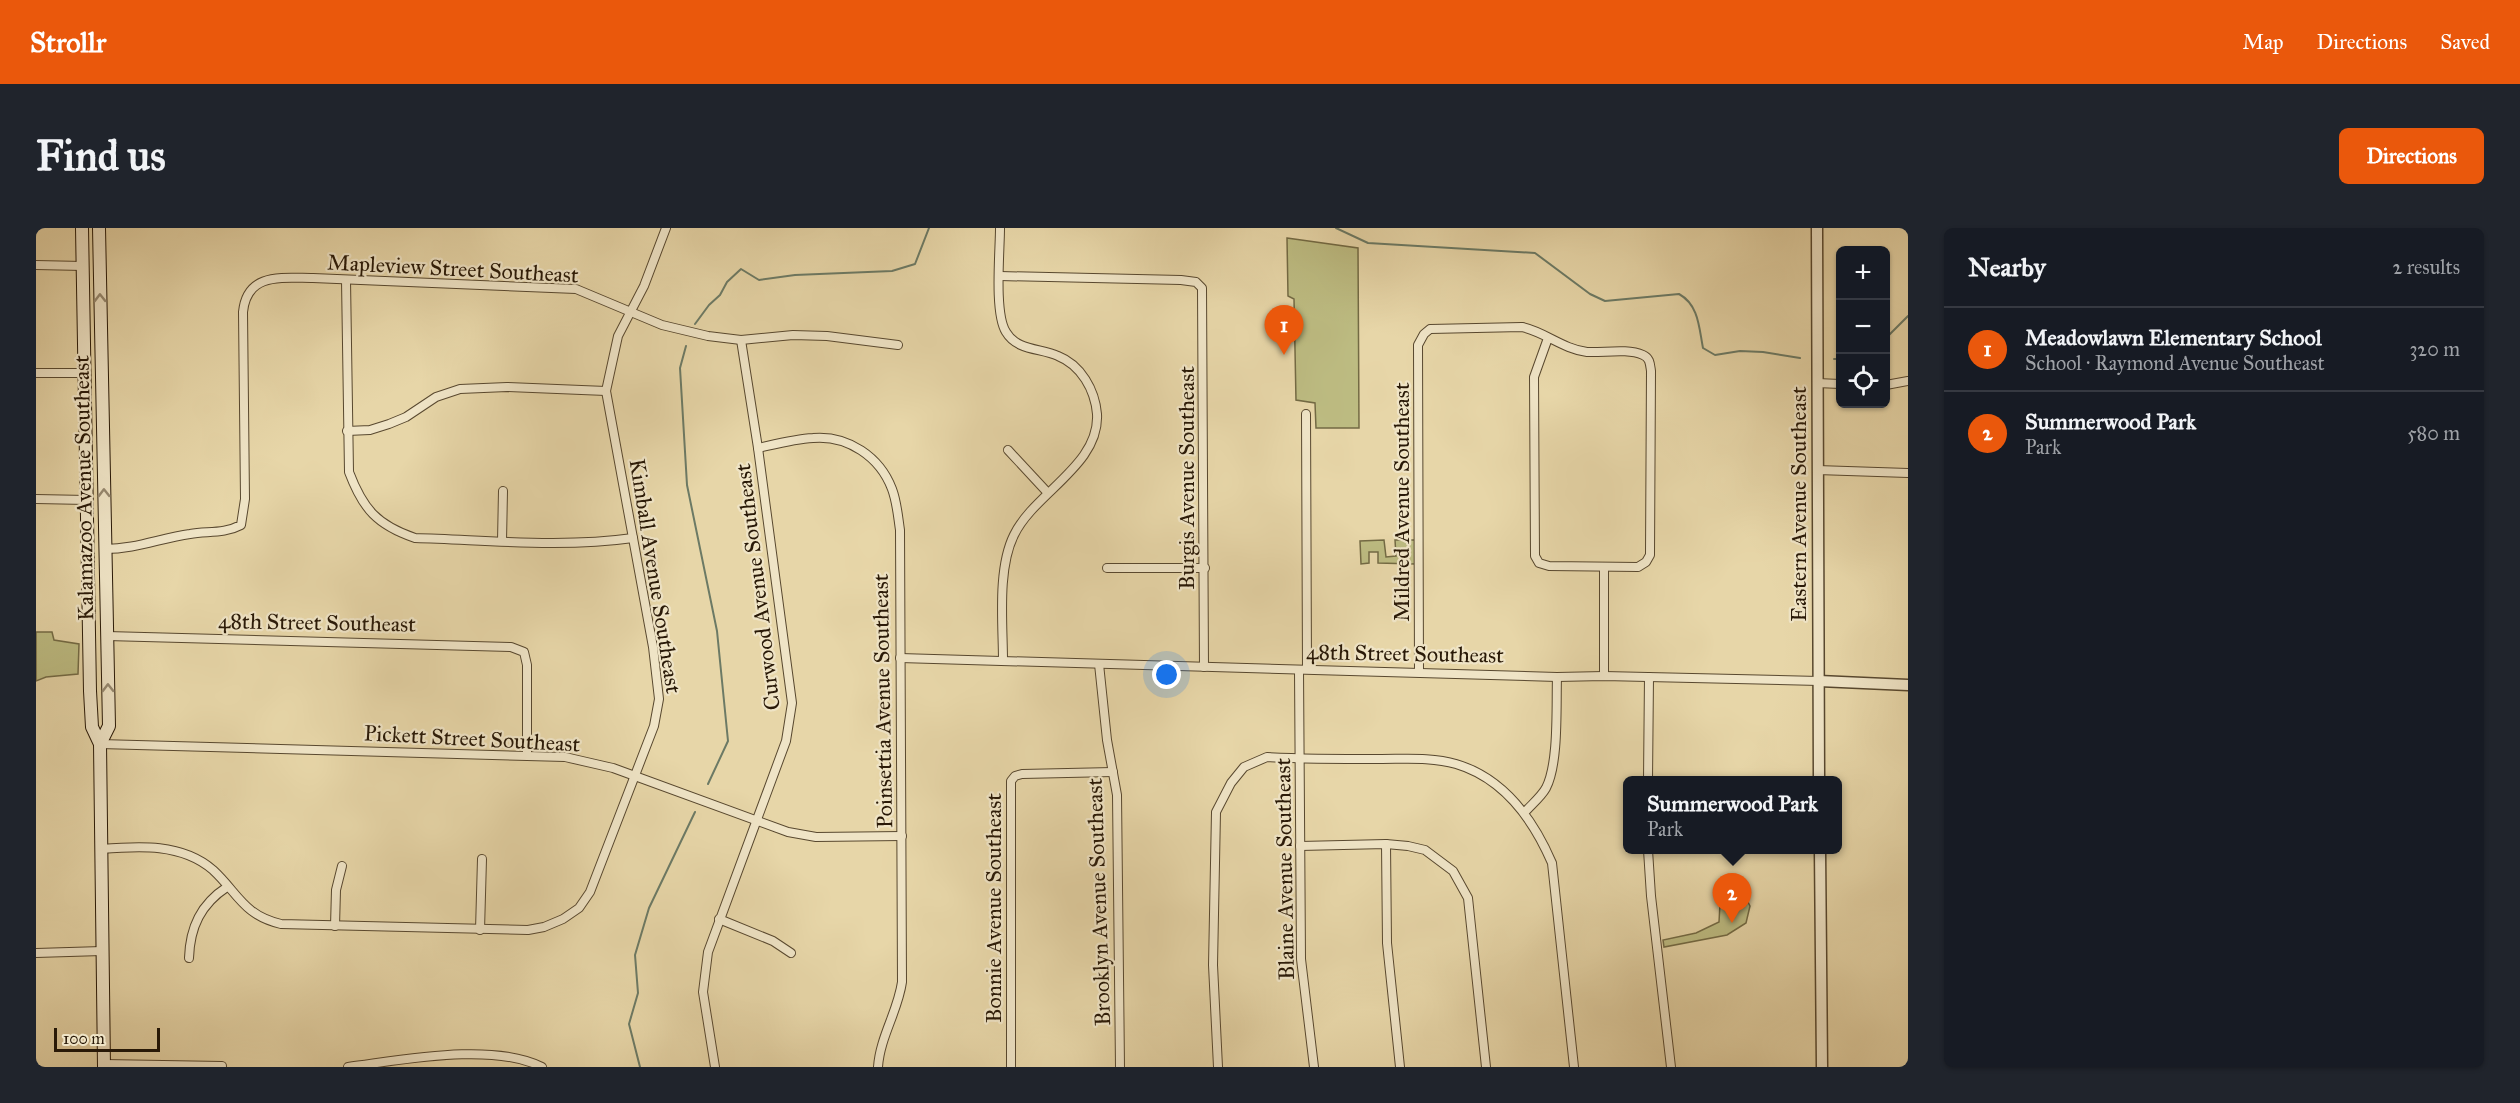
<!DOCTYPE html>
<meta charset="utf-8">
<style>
:root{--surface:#171b24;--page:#20242c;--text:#f1f3f6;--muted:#9ea1a6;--line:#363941;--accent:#ea580c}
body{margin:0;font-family:"IM FELL Great Primer",serif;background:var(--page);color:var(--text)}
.controls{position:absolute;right:18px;top:18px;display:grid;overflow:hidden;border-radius:9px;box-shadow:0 2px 4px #0004}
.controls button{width:54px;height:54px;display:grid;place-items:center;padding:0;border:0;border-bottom:2px solid var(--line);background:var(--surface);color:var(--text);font:30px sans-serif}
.scale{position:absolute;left:18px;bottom:15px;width:106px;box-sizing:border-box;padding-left:6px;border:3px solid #291907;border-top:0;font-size:16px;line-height:21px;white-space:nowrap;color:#291907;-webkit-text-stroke:4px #efe4c6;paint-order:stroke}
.you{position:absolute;left:1131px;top:447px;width:21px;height:21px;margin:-15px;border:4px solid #fff;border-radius:50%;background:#1a73e8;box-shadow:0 0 0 9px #1a73e833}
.badge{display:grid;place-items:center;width:39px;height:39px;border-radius:50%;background:var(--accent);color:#fff;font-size:20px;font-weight:700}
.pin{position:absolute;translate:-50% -50px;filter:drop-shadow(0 2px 3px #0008)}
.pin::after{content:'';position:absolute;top:32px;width:21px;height:18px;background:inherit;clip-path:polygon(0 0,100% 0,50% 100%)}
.popup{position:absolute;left:1587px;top:548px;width:219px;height:78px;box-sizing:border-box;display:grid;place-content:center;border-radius:9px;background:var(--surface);filter:drop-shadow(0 2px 4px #0005);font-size:20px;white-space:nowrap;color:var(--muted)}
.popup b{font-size:22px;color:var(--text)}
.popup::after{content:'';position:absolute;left:50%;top:100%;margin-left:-12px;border:12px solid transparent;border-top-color:var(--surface)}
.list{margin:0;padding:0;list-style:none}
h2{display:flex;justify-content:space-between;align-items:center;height:78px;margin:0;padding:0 24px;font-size:26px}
h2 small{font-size:20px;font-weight:400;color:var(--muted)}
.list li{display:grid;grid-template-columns:39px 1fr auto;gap:18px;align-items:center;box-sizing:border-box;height:84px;padding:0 24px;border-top:2px solid var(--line)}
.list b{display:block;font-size:22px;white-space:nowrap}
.list p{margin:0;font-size:20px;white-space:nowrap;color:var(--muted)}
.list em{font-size:20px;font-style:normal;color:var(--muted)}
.icon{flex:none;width:33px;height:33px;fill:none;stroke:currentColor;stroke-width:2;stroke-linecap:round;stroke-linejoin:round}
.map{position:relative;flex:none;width:1872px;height:839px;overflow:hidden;border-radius:9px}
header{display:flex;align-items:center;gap:36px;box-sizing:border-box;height:84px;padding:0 30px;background:var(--accent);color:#fff}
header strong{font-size:28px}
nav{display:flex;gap:33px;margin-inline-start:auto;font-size:21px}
.intro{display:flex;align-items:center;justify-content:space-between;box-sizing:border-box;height:144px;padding:0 36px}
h1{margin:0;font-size:42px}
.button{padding:15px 27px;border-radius:9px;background:var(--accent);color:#fff;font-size:21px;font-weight:700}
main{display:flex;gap:36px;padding:0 36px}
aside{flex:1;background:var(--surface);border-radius:9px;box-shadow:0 2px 4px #0004}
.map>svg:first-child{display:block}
.green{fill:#bdbc82;stroke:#736a44;stroke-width:1.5}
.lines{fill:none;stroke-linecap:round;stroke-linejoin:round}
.stream{stroke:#6c7a65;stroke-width:2}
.minor-casing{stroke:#58482f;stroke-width:10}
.tertiary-casing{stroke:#58482f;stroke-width:13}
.secondary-casing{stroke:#291907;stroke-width:14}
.minor{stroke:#efe4c6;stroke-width:8}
.tertiary{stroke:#efe4c6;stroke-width:10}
.secondary{stroke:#efe4c6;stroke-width:12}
.oneway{stroke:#968970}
.labels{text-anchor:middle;stroke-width:4.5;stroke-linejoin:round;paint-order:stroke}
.street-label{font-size:22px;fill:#291907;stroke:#efe4c6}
</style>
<header>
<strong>Strollr</strong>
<nav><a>Map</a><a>Directions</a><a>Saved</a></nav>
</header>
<div class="intro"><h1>Find us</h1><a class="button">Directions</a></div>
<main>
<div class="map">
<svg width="1872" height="839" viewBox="0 0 1872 839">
<rect width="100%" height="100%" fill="#e7d6a8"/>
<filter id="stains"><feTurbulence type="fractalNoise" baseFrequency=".00333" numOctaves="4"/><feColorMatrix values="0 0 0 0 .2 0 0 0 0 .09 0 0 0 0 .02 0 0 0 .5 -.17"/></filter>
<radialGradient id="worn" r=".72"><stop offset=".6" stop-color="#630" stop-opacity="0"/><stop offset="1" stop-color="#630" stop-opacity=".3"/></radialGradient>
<g class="green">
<path d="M1251,10L1322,20L1323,200H1280L1279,175L1260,172L1258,71L1252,68Z"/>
<path d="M1348,312L1350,329L1360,328L1359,312H1379V336L1342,335V324H1333V335L1325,336L1324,313Z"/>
<path d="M0,404H16L18,412L43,416L42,446L10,449L0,453Z"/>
<path d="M1710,670L1714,678L1710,695L1691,707L1628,719L1627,712L1660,705L1683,694L1684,676Z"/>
</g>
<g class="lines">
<g class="stream">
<path d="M1300,0L1332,15L1499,25L1554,66L1569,73L1643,66C1663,77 1663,100 1667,120L1679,127L1704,123L1727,124L1764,130"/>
<path d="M659,96L673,77L684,67L691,54L705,41L723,52L759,47L856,43L879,36L893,0"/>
<path d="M1850,110L1872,88"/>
<path d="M650,118L644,140L651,257L681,403L692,513L672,556"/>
<path d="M1798,131H1804"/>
<path d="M604,839L593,796L602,765L599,727L613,680L659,584"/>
</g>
<g class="minor-casing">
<g id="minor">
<path d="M964,0C964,24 958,85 970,104C981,123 1005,120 1022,128C1045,137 1059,162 1061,186C1064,237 998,265 978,307C961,341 967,396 967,433"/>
<path d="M0,37L47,38"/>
<path d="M964,48L1145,52L1160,54L1166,60L1168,439"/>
<path d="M310,52L313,244C327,281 341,297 379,310C451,312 526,320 597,310"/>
<path d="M0,145H48"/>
<path d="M1781,155L1804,156"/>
<path d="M1850,157L1872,153"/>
<path d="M1270,186L1271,441"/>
<path d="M311,203L334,202L353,196L370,189L400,169L424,161L471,159L570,163"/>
<path d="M722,220C740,216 759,211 777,210C812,207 844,229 856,261C861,274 862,289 864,302L866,754C862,783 844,809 842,839"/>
<path d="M972,222L1011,264"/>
<path d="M1781,242L1872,245"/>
<path d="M0,271L51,272"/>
<path d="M466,313L467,263"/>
<path d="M69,321C99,321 125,310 154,306C172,303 188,306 205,297L209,271L207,84C211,44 246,50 277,50L540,61L626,97L672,108L705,112L757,107L791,108L862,117"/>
<path d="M1568,339V448"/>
<path d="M1071,340H1169"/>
<path d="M71,408L475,419L488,424L491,437V527"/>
<path d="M864,430L1521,449L1568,448L1783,453"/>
<path d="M1063,436L1071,512L1081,567L1084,839"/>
<path d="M1263,442L1265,731L1278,839"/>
<path d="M1383,444L1382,117L1388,106L1394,101L1486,99C1509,104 1527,121 1551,124C1568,125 1591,120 1607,127C1614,130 1614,136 1615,143L1614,327L1610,334L1602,339L1513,338L1503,335L1499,328L1498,149L1512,110"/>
<path d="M64,516L529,529L577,540L752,604L780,609L866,608"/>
<path d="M1612,552L1613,449"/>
<path d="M1489,584C1495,577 1505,569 1510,560C1523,535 1520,478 1521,449"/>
<path d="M1350,616L1351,715L1364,839"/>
<path d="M1264,618L1350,616L1372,618L1389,622L1417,643L1432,670L1450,839"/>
<path d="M65,621C103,618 146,615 177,642C202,665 207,687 245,696L492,702L508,699L527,691L543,680L554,664L618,498L623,471L617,419L570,163L582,108L608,58L630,0"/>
<path d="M1612,622L1615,668L1635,839"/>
<path d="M683,691L737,713L755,725"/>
<path d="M299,698L300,662L306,638"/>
<path d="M444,702L446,631"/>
<path d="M0,725L66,723"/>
<path d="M153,730C154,699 165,676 191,659"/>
<path d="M68,836L186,838"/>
<path d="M312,839C367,832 456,814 506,839"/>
<path d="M679,839L667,764L672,724L750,513L756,475L722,220L705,112"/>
<path d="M975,839V553L979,548L986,546L1077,544"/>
<path d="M1182,839L1177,737L1180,584L1195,555L1208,539L1231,529C1270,531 1308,531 1346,531C1370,531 1397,529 1420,536C1467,550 1497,591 1516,635L1538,839"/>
</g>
</g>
<g class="tertiary-casing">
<g id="tertiary">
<path d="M1781,0L1783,552"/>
<path d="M1783,453L1872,457"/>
<path d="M1784,622L1786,839"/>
</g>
</g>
<g class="secondary-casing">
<g id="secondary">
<path d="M46,0L54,463L56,499L64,516L68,839"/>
<path d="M63,0L73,498L64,516"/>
</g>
</g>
<use href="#minor" class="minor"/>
<use href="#tertiary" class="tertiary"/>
<use href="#secondary" class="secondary"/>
</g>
<defs><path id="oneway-chevron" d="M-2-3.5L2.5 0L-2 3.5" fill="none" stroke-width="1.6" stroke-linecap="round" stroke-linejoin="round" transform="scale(1.5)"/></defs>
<g class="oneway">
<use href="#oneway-chevron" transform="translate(64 70) rotate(-91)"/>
<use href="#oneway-chevron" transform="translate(68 265) rotate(-91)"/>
<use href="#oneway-chevron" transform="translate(72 460) rotate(-91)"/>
</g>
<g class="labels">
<g class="street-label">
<text transform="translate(417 40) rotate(3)" y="8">Mapleview Street Southeast</text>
<text transform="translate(1150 250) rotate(-90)" y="8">Burgis Avenue Southeast</text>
<text transform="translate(47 260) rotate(-91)" y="8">Kalamazoo Avenue Southeast</text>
<text transform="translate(1365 274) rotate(-90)" y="8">Mildred Avenue Southeast</text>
<text transform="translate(1762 276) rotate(-90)" y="8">Eastern Avenue Southeast</text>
<text transform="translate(620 348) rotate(81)" y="8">Kimball Avenue Southeast</text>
<text transform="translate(721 359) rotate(-97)" y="8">Curwood Avenue Southeast</text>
<text transform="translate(281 394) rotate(1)" y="8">48th Street Southeast</text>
<text transform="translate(1369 425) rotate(1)" y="8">48th Street Southeast</text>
<text transform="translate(846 473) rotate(-91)" y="8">Poinsettia Avenue Southeast</text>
<text transform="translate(436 510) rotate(3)" y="8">Pickett Street Southeast</text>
<text transform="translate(1248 641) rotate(-91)" y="8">Blaine Avenue Southeast</text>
<text transform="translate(1062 674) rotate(-92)" y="8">Brooklyn Avenue Southeast</text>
<text transform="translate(957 680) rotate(-90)" y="8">Bonnie Avenue Southeast</text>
</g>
</g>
<rect width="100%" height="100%" filter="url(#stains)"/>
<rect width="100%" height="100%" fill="url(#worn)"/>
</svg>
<div class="controls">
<button>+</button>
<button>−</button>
<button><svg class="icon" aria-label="locate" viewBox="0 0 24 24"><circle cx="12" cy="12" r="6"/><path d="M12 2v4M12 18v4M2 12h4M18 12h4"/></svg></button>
</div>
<div class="scale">100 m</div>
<div class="you"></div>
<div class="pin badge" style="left:1248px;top:127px">1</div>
<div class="pin badge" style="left:1696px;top:695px">2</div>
<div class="popup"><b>Summerwood Park</b>Park</div>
</div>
<aside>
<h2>Nearby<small>2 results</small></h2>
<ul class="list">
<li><span class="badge">1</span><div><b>Meadowlawn Elementary School</b><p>School · Raymond Avenue Southeast</p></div><em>320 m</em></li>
<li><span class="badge">2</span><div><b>Summerwood Park</b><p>Park</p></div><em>580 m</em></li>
</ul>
</aside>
</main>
